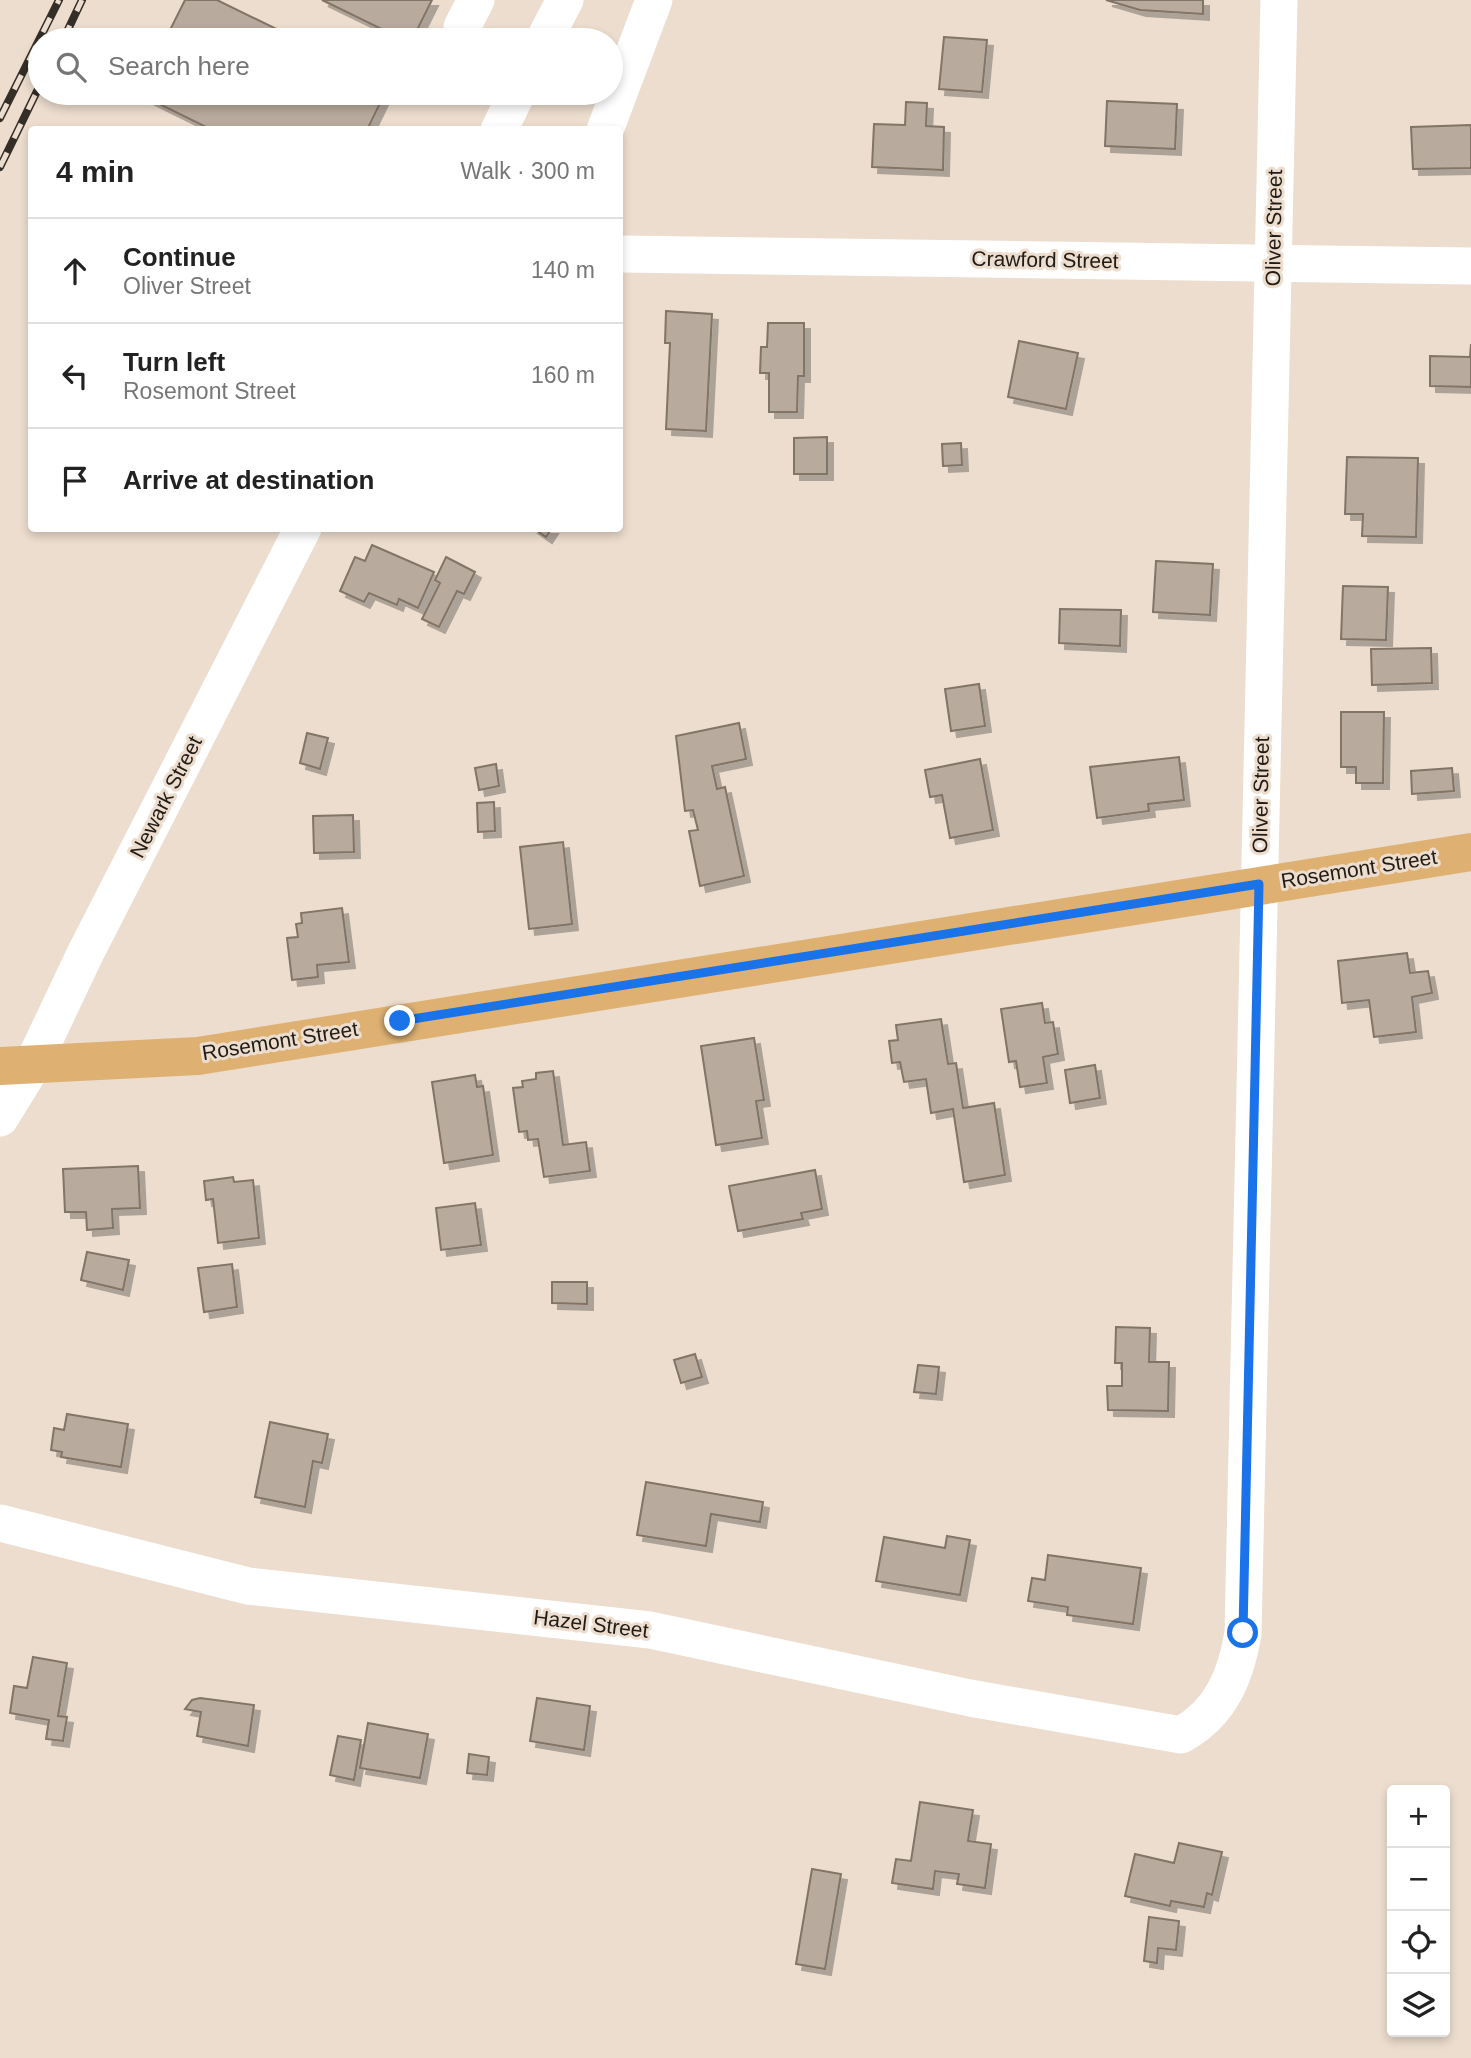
<!DOCTYPE html>
<meta charset="utf-8">
<style>
:root{--surface:#fff;--page:#f2f2f2;--text:#222;--muted:#767676;--line:#e0e0e0}
body{margin:0;font-family:Helvetica,sans-serif;background:var(--page);color:var(--text)}
.controls{position:absolute;right:21px;bottom:21px;display:grid;overflow:hidden;border-radius:7px;box-shadow:0 4px 10px #0003}
.controls button{width:63px;height:63px;display:grid;place-items:center;padding:0;border:0;border-bottom:2px solid var(--line);background:var(--surface);color:var(--text);font:35px sans-serif}
.stop{position:absolute;width:21px;height:21px;margin:-16px;border:5px solid #1a73e8;border-radius:50%;background:#fff}
.stop.end{background:#1a73e8;border-color:#fff;box-shadow:0 2px 7px #0008}
.list{margin:0;padding:0;list-style:none}
h2{display:flex;justify-content:space-between;align-items:center;height:91px;margin:0;padding:0 28px;font-size:30px}
h2 small{font-size:23px;font-weight:400;color:var(--muted)}
.list li{display:grid;grid-template-columns:46px 1fr auto;gap:21px;align-items:center;box-sizing:border-box;height:105px;padding:0 28px;border-top:2px solid var(--line)}
.list b{display:block;font-size:26px;white-space:nowrap}
.list p{margin:0;font-size:23px;white-space:nowrap;color:var(--muted)}
.list em{font-size:23px;font-style:normal;color:var(--muted)}
.icon{flex:none;width:38px;height:38px;fill:none;stroke:currentColor;stroke-width:2;stroke-linecap:round;stroke-linejoin:round}
.map{position:relative;flex:none;width:1471px;height:2058px;overflow:hidden}
.search{position:absolute;background:var(--surface);box-shadow:0 4px 10px #0003;left:28px;top:28px;width:595px;height:77px;display:flex;align-items:center;gap:18px;box-sizing:border-box;padding:0 24px;border-radius:38px;color:var(--muted);font-size:26px}
.panel{position:absolute;background:var(--surface);box-shadow:0 4px 10px #0003;left:28px;top:126px;width:595px;height:406px;border-radius:7px}
.map>svg:first-child{display:block}
.building{fill:#b8aa9c;stroke:#817467;stroke-width:2;filter:url(#shadow)}
.lines{fill:none;stroke-linecap:round;stroke-linejoin:round}
.minor{stroke:#fff;stroke-width:37}
.major{stroke:#deb173;stroke-width:38}
.rail-casing{stroke:#342e28;stroke-width:8}
.rail{stroke:#ecddce;stroke-width:5;stroke-dasharray:16;stroke-linecap:butt}
.route{stroke:#1a73e8;stroke-width:9}
.labels{text-anchor:middle;stroke-width:6;stroke-linejoin:round;paint-order:stroke}
.street-label{font-size:21px;fill:#201b15;stroke:#ecddce}
</style>
<div class="map">
<svg width="1471" height="2058" viewBox="0 0 1471 2058">
<defs>
<filter id="shadow"><feDropShadow dx="6" dy="6" stdDeviation="0" flood-color="#0004"/></filter>
</defs>
<rect width="100%" height="100%" fill="#ecddce"/>
<g class="building">
<path d="M185,0H217L299,40H165Z"/>
<path d="M322,0H432L412,40H404Z"/>
<path d="M1106,0H1203V14L1140,10Z"/>
<path d="M944,37L987,40L982,92L939,89Z"/>
<path d="M385,93L367,130H212L139,94Z"/>
<path d="M1107,101L1177,104L1175,149L1105,146Z"/>
<path d="M906,102L927,103L926,126L944,127L943,170L872,167L874,124L905,125Z"/>
<path d="M1471,125V168L1413,169L1411,127Z"/>
<path d="M666,311L712,314L706,431L666,429L670,343H665Z"/>
<path d="M768,323H804V376H798L797,412H769V373H760L761,347H767Z"/>
<path d="M1019,341L1078,353L1066,409L1008,397Z"/>
<path d="M1471,344V387L1430,386V356L1470,357Z"/>
<path d="M827,437V474H794V438Z"/>
<path d="M961,443L962,465L943,466L942,444Z"/>
<path d="M1347,457L1418,458L1416,537L1362,536L1363,514H1345Z"/>
<path d="M533,528H552L546,537Z"/>
<path d="M372,545L434,572L418,608L399,599L397,605L369,593L364,602L340,591L355,557L365,561Z"/>
<path d="M446,557L475,572L464,594L457,591L439,627L422,619L440,583L435,580Z"/>
<path d="M1156,561L1213,564L1210,615L1153,612Z"/>
<path d="M1343,586L1388,587L1386,640L1341,639Z"/>
<path d="M1060,609L1121,610L1120,646L1059,643Z"/>
<path d="M1431,648L1432,683L1372,685L1371,649Z"/>
<path d="M979,684L985,726L951,731L945,689Z"/>
<path d="M1341,712H1384L1383,783H1356V767H1341Z"/>
<path d="M739,723L746,759L712,766L717,789L725,787L744,876L700,886L689,831L698,830L693,810L685,811L676,736Z"/>
<path d="M307,733L328,738L320,769L300,763Z"/>
<path d="M1179,757L1184,800L1148,804L1149,811L1097,818L1090,767Z"/>
<path d="M980,759L993,830L950,838L942,795L930,797L925,770Z"/>
<path d="M496,764L499,786L479,790L475,768Z"/>
<path d="M1452,768L1454,791L1412,794L1411,771Z"/>
<path d="M494,802L495,831L478,832L477,803Z"/>
<path d="M353,815L354,852L314,853L313,816Z"/>
<path d="M563,842L572,924L529,929L520,847Z"/>
<path d="M342,908L349,962L317,965L318,977L292,980L287,938L298,937L296,924L302,923L301,913Z"/>
<path d="M1407,953L1410,973L1428,971L1432,993L1412,997L1416,1032L1374,1037L1369,1000L1342,1003L1338,961Z"/>
<path d="M1042,1003L1045,1023L1053,1022L1058,1054L1043,1057L1047,1083L1020,1087L1016,1061L1009,1062L1001,1009Z"/>
<path d="M941,1019L948,1064L956,1063L963,1108L994,1103L1005,1175L964,1182L953,1109L931,1113L926,1079L904,1082L900,1062L892,1063L889,1041L898,1040L896,1025Z"/>
<path d="M754,1038L764,1100L756,1101L762,1138L716,1145L701,1046Z"/>
<path d="M1095,1065L1100,1098L1070,1103L1065,1070Z"/>
<path d="M553,1071L563,1145L586,1142L590,1171L544,1177L538,1139L528,1140L527,1131L519,1132L513,1088L523,1087L522,1081L536,1079V1073Z"/>
<path d="M475,1075L477,1087L483,1086L493,1155L444,1163L432,1082Z"/>
<path d="M138,1166L140,1208L112,1209L113,1228L87,1230L86,1212H65L63,1169Z"/>
<path d="M815,1170L822,1209L801,1213L803,1219L738,1231L729,1186Z"/>
<path d="M233,1177L234,1182L253,1180L259,1238L218,1243L213,1199L206,1200L204,1181Z"/>
<path d="M475,1203L481,1245L441,1250L436,1208Z"/>
<path d="M87,1252L129,1260L123,1290L81,1280Z"/>
<path d="M232,1264L237,1307L204,1312L198,1268Z"/>
<path d="M552,1282H587V1304L552,1303Z"/>
<path d="M1116,1327L1150,1328L1149,1362H1169L1168,1411L1108,1410L1107,1386H1122V1363H1115Z"/>
<path d="M695,1354L702,1377L681,1383L674,1360Z"/>
<path d="M918,1365L939,1367L936,1394L914,1392Z"/>
<path d="M67,1414L128,1424L121,1467L61,1457L62,1452L51,1450L54,1428L64,1430Z"/>
<path d="M270,1422L328,1434L322,1463L313,1461L305,1507L255,1497Z"/>
<path d="M646,1482L763,1502L760,1522L711,1514L706,1546L637,1535Z"/>
<path d="M947,1536L970,1540L960,1595L876,1581L884,1537L945,1548Z"/>
<path d="M1048,1555L1141,1568L1133,1624L1067,1615L1068,1607L1028,1601L1032,1578L1045,1580Z"/>
<path d="M33,1657L67,1663L58,1716L67,1717L63,1741L46,1739L49,1720L10,1713L14,1686L27,1688Z"/>
<path d="M200,1698L254,1705L248,1746L197,1736L201,1712L185,1709L192,1700Z"/>
<path d="M537,1698L590,1706L584,1750L530,1741Z"/>
<path d="M368,1723L428,1734L420,1778L360,1768Z"/>
<path d="M338,1736L361,1740L354,1780L330,1775Z"/>
<path d="M469,1754L489,1757L487,1775L467,1773Z"/>
<path d="M920,1802L973,1810L968,1841L991,1844L985,1888L957,1884L959,1874L935,1871L933,1889L892,1883L896,1859L911,1861Z"/>
<path d="M1179,1843L1222,1852L1212,1895L1207,1893L1204,1907L1171,1901L1170,1906L1125,1896L1135,1854L1174,1863Z"/>
<path d="M812,1869L841,1874L825,1969L796,1964Z"/>
<path d="M1149,1917L1179,1921L1176,1950L1158,1948L1157,1963L1144,1961Z"/>
</g>
<g class="lines">
<g class="minor">
<path d="M464,40L462,27L476,0"/>
<path d="M544,40L565,0"/>
<path d="M499,130L517,93"/>
<path d="M605,130L654,0"/>
<path d="M620,254L1471,266"/>
<path d="M0,1118L32,1066L85,954L303,528"/>
<path d="M0,1523L248,1586L650,1630L970,1698L1181,1735C1221,1713 1236,1676 1243,1633L1279,0"/>
</g>
<path class="major" d="M0,1066L198,1056L1471,852"/>
<g class="rail-casing">
<g id="rail">
<path d="M63,40L82,0"/>
<path d="M0,118L59,0"/>
<path d="M0,167L40,85"/>
</g>
</g>
<use href="#rail" class="rail"/>
</g>
<g class="lines">
<path class="route" d="M400,1021L1259,884L1243,1633"/>
</g>
<g class="labels">
<g class="street-label">
<text transform="translate(1274 228) rotate(-89)" y="7">Oliver Street</text>
<text transform="translate(1045 260) rotate(1)" y="7">Crawford Street</text>
<text transform="translate(1261 795) rotate(-89)" y="7">Oliver Street</text>
<text transform="translate(166 797) rotate(-63)" y="7">Newark Street</text>
<text transform="translate(1359 869) rotate(-9)" y="7">Rosemont Street</text>
<text transform="translate(280 1041) rotate(-9)" y="7">Rosemont Street</text>
<text transform="translate(591 1624) rotate(7)" y="7">Hazel Street</text>
</g>
</g>
</svg>
<div class="controls">
<button>+</button>
<button>−</button>
<button><svg class="icon" aria-label="locate" viewBox="0 0 24 24"><circle cx="12" cy="12" r="6"/><path d="M12 2v4M12 18v4M2 12h4M18 12h4"/></svg></button>
<button><svg class="icon" aria-label="layers" viewBox="0 0 24 24"><path d="M12 4l9 5-9 5-9-5zM3 14l9 5 9-5"/></svg></button>
</div>
<div class="stop" style="left:1243px;top:1633px"></div>
<div class="stop end" style="left:400px;top:1021px"></div>
<div class="search"><svg class="icon" aria-label="search" viewBox="0 0 24 24"><circle cx="10" cy="10" r="6"/><path d="M15 15l6 6"/></svg>Search here</div>
<section class="panel">
<h2>4 min<small>Walk · 300 m</small></h2>
<ul class="list">
<li><svg class="icon" aria-label="ahead" viewBox="0 0 24 24"><path d="M12 20V5M6 11l6-6 6 6"/></svg><div><b>Continue</b><p>Oliver Street</p></div><em>140 m</em></li>
<li><svg class="icon" aria-label="left" viewBox="0 0 24 24"><path d="M17 20v-9H6M10 6l-5 5 5 5"/></svg><div><b>Turn left</b><p>Rosemont Street</p></div><em>160 m</em></li>
<li><svg class="icon" aria-label="arrive" viewBox="0 0 24 24"><path d="M6 21V4h12l-3 4 3 4H6"/></svg><div><b>Arrive at destination</b></div></li>
</ul>
</section>
</div>
